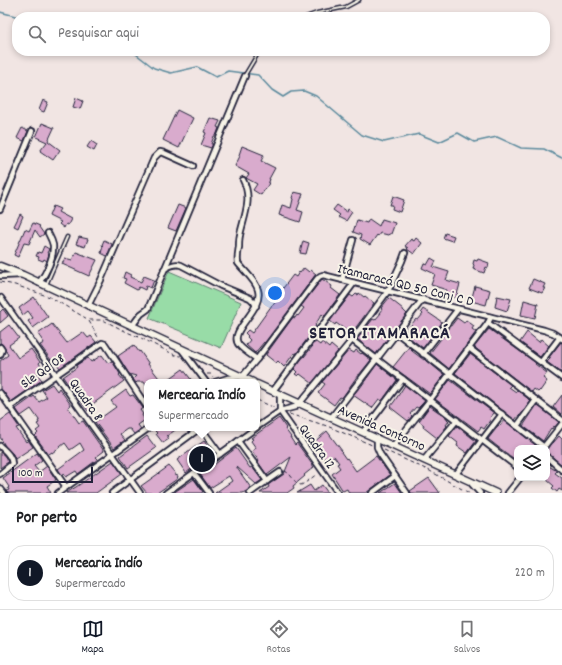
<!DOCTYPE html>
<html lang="pt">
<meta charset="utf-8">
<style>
:root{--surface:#fff;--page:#f2f2f2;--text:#202124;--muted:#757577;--line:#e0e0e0;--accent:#111827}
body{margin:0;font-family:Dekko,sans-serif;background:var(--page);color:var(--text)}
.controls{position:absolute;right:12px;bottom:12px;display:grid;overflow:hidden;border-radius:8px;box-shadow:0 2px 6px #0003}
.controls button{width:36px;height:36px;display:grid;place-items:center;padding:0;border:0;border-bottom:1px solid var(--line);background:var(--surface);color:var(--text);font:20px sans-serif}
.scale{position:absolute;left:12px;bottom:10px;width:81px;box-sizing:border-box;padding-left:4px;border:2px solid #22223b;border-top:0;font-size:11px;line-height:14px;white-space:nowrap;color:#22223b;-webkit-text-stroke:3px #f7f3e8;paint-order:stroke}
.you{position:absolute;left:275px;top:293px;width:14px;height:14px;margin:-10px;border:3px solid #fff;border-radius:50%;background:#1a73e8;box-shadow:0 0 0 6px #1a73e833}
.badge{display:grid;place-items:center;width:26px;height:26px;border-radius:50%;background:var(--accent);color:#fff;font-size:13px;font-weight:700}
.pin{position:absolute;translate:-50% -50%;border:2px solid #fff;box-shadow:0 1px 4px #0006}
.popup{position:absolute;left:144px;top:379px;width:116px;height:52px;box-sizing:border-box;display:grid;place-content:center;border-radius:8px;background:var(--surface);filter:drop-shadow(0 1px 3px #0005);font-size:13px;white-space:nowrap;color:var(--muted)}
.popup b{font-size:15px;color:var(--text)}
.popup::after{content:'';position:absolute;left:50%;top:100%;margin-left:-8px;border:8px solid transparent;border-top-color:var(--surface)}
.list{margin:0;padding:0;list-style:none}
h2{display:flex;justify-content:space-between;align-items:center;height:52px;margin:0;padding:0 16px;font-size:17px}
h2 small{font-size:13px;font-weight:400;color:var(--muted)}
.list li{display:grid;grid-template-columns:26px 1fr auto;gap:12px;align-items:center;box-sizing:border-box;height:56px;margin:0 8px 8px;padding:0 8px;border:1px solid var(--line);border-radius:16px}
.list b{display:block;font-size:15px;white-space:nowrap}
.list p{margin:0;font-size:13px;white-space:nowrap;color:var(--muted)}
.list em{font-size:13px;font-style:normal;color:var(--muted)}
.icon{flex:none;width:22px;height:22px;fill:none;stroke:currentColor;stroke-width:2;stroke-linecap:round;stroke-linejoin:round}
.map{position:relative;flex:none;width:562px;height:493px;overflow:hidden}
.search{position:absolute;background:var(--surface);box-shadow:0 2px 6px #0003;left:12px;right:12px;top:12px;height:44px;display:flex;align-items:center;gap:10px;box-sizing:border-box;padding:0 14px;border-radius:16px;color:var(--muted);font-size:15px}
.sheet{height:116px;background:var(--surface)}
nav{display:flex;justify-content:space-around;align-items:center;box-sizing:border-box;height:56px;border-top:1px solid var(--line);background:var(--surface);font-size:11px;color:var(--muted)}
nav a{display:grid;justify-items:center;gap:2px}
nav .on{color:var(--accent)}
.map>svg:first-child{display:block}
.green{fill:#98dca7;stroke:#5d7f71}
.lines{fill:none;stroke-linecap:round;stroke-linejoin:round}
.stream{stroke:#5b8a9d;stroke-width:1.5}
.building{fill:#d9abcd;stroke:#22223b}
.lane-casing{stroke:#22223b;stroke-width:5}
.street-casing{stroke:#22223b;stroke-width:8}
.secondary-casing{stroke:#22223b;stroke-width:9}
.path{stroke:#22223b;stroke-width:1;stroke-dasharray:4 3;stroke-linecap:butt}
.lane{stroke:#f7f3e8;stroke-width:2}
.street{stroke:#f7f3e8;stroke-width:4.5}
.secondary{stroke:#f7f3e8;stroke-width:6}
.labels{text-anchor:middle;stroke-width:4;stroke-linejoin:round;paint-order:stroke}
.street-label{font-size:14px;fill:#22223b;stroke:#f7f3e8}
.district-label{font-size:18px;font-weight:bold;letter-spacing:1px;fill:#22223b;stroke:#f7f3e8}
</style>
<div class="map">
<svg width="562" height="493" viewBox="0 0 562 493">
<rect width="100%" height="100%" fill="#f1e5e3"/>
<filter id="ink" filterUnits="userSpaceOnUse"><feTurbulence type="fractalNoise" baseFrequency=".025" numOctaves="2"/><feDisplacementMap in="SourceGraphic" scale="8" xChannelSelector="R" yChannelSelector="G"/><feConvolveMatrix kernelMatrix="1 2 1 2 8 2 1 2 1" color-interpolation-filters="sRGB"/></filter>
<g filter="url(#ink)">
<path class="green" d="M169,271L241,302L221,348L149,318Z"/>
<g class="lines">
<g class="stream">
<path d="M0,12L19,17"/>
<path d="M132,51L154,68L171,73L197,67L216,77L228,71L258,75L272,90L283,97L291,92L304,91L316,96L362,135L384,142L419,134L439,142L458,133L474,142L497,137L521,148L544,149L562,158"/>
</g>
</g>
<g class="building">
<path d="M76,98L83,101L80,109L73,107Z"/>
<path d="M43,100L48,102L44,112L39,110Z"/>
<path d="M177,110L193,118L179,148L163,140Z"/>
<path d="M210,118L220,121L217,127L219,128L216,136H214L211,144H213L211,148L201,145L206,133L204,132Z"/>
<path d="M42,123L54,128L48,141L60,150L53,160L40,151L47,142L36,137Z"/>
<path d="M22,128L28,131L24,141L17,138Z"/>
<path d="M91,141L97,145L94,151L87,147Z"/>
<path d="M242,146L264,155L261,161L275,168L269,179H270L268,185L261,195L253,190L257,184L246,178L249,174L235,166L240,156L239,155Z"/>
<path d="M294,192L303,194L297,210L303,212L300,222L279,215L282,205L291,208L293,199L292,198Z"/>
<path d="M393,196L404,200L400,212L392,209L393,205H390Z"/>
<path d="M178,205L186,208L176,231L168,228Z"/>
<path d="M337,205L347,212L348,209L352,212L346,221L338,217L340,215L333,210Z"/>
<path d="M53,206L60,209L58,212L71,219L68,225L66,224L64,228L59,224L61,222L49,216Z"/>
<path d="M20,214L23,216L18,228L14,226Z"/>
<path d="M369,219L379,226L382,219L395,223L391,234H389L388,235L380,233L378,236L377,235L370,245L360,239L361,235L353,232L357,220L367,223Z"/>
<path d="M33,223L40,226L39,227L44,234L40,237L35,230L29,244L24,243L18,257L14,255L25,229L29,231Z"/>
<path d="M445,233L454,236L452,241L443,238Z"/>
<path d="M79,237L88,239L85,247L76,244Z"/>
<path d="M416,238L422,243L414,254L407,249L408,248L405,246L411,239L414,241Z"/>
<path d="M104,240L112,244L107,256L101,253L103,246L102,245Z"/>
<path d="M303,241L309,243L306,254L300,253Z"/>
<path d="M44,246L49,249L47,253L49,254L47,261L44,259L43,261L38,259L39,257L36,256L38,252L41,253Z"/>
<path d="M76,252L97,260L89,276L62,264L65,258L72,260Z"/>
<path d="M431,258L436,261L433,267L449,272L446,280L460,284L456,298L445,295L447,290L431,285L435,274L422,268L424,263L427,265Z"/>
<path d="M478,259L489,263L488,268L486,267L484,273L473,269L474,265L473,264L474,260L477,261Z"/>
<path d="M304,268L309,272L311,270L316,274L265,343L264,342L255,353L246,345L250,340L247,337L248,336L245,333L248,330L252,333L272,305H273L279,298L277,296L293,275L296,277L299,272L300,273Z"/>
<path d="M125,272L131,275L130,277L141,282L144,276L154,280L151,288L146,286L145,290L139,287L137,290L124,283L126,279L123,278Z"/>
<path d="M322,279L332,286L331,288L340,295L324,316L322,314L315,325L316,326L312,331H313L308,338L296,354L294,353L284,367L278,361L276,363L266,355L267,353L293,317L295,318L297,315L298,316L304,308L301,306Z"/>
<path d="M533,279L545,284L543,288H545L542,293L529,288Z"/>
<path d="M475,286L490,290L486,305L471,301Z"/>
<path d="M359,293L364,297L365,296L374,303L351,334L336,323L335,325L330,321L350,295L353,297L356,294L358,295Z"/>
<path d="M497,296L511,299L507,311L495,307Z"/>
<path d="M34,297L48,317L33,328L28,321L33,318L28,311L23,315L19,308Z"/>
<path d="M389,298L403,309V310L407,314L376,354L357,339L373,319L375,320L381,313H379L382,309L381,308Z"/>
<path d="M524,300L538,304L535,318L521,315Z"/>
<path d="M3,309L8,316L0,323V312Z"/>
<path d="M423,309L442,322L438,328L423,348L406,335L408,332L406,331L416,319L418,320L423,314L421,312Z"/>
<path d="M457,318L464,323L466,320L474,326L472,329L476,332L449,369L430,353Z"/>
<path d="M52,324L67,343L83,332L88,338L91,336L96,342L60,368L53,359L51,360L40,345L44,343L38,334Z"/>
<path d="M9,325L19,338L9,345L18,358L31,349L40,362L39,363L43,370L37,374L42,380L11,402L3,391L0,389V361L8,355L3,345L0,343V332Z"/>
<path d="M489,329L536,363L535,364L547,373L543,378L547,381L540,391V390L538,392L534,389L532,392L528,389L474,347Z"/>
<path d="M527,332L539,342L541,339L549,346L540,357L520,342Z"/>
<path d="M316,342L320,345L322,342L329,348L331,345L338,351L312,383L300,374L298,376L295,374L297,372L294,369L303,357H304L312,347L311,346L314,343H315Z"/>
<path d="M561,342L562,343V373L547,362L551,358L549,357Z"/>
<path d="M134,345L139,352L140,351L149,364H148L162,382H147V387L144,382H137L136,383L133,379L136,376L129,374L118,356Z"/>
<path d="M409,347L412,350V351L424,360L425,359L444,375L430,394L393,367Z"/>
<path d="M349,350L354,353L356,350L361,354L362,353L371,360L359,375H358L342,398L340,397L334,405L318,393L325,384L322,382Z"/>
<path d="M470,354L511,385L509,387L516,392L517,390L531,401L520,416L519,415L515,420L455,373Z"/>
<path d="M102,355L108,363L112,361L120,374L119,375L124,381L90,406L92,408L88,411L77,396H76L63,377L77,367L76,365L88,358L91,362Z"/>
<path d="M377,364L397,380L382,401L379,399L372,408L353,395L359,388H360Z"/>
<path d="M183,369L193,382H165Z"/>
<path d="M450,380L494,413L490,418L491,419L484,429L481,427L478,431L435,399Z"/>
<path d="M52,384L57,391L59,388L71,405L68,407L79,423L83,421L104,451L96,457L98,459L78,474L76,471L66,477L64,474L62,475L58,469L84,450L80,443L70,450L65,443L52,453V452L49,454L46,451L35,436L38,433L36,431L40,428L37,424L39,423L38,421H39V420L31,409L21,416L16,409L34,396L39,402L47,397L42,390Z"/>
<path d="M405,385L425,401L418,408L416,407L410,414L412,416L408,421L390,407L394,402Z"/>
<path d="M126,390L130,396L133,395L143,408L140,410L143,414L142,415L145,420L138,425L141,429L134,434L130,429H127L120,434L125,440L114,448L95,422L116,407L111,401Z"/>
<path d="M562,395V415L553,407Z"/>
<path d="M537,405L559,422L555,427L554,426L552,429L551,428L543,441L523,426Z"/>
<path d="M430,406L447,418V419L449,421L446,425L447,426L437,438L423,427L424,425L419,421Z"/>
<path d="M10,414L19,427L16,428L26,442L28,440L33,447L15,459L13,454L5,446L0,437V421Z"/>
<path d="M279,418L286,428L285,429L291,437H290L295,445L297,443L314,467L304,475L305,476L293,486L294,488L287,493H260L269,487L268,485L284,474L291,457L267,475L258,462L259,461L252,451L256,448L251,441L253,439L251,438Z"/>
<path d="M504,420L538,447V448H517V461L498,447L488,439L499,425L500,426Z"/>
<path d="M457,426L476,441L467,453L457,446L458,443L449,436Z"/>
<path d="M159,428H178L167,436L169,439L163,443L156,434L157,433L155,431Z"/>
<path d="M327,431L342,451L341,452L346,459L347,458L356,471L376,456L390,475L366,493H349L347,489L343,491L332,474L340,468L337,464L339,463L334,456L326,461L313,443Z"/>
<path d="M147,436L156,448L128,468L120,456Z"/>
<path d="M559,436L562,439V465L549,454L547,453V449L552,442L553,443Z"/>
<path d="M204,441L213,453L186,473L177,460Z"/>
<path d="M236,448L250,468L252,467L262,480L256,484L237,467V468L251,488L243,493H215L232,481L229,476L210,488L200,474L211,467Z"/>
<path d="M0,452L5,456L8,462L0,468Z"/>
<path d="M37,453L42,460L34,466L39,472L47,466L56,480L47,486L51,493H8L7,491L9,490L8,488L9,487L3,478Z"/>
<path d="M113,461L122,474L96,493H66L76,487Z"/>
<path d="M547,465L557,471L555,473L562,478V491L559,489L557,492L552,488L554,486L547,480Z"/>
<path d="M169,466L175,473V475L178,476L177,479L157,493H147L141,486Z"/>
<path d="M429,478L440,493H411L410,491Z"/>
<path d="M194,479L203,492L201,493H173Z"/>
<path d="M395,483L402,493H380Z"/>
<path d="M310,485L314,491L322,485L328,493H297Z"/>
</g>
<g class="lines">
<g class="lane-casing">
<g id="lane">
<path d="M306,17L317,13L346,7L359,0"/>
<path d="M245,75L257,55L261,51"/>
<path d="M46,285L67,237"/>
</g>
</g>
<g class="street-casing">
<g id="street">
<path d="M243,180C253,199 244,216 240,235C239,239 239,243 239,247C238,253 237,257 238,263C244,271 256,281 258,290C264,310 227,331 239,345C244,351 251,355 257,359"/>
<path d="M0,209L32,131"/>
<path d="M164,269C170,266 175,263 181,265L221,286L250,298L254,302L256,306"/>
<path d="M0,276L22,275"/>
<path d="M342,280L353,240"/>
<path d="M39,283C46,273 54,258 53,245C52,240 50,237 48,233"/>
<path d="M1,298L140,493"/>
<path d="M88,306L101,280L154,158L160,152L164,153L193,166"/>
<path d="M488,323L562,378"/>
<path d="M132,326L141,314L148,309L245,76"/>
<path d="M397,333L544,447"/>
<path d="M352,340L517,467"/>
<path d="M0,347L2,350L0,355"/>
<path d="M469,348L562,420"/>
<path d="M182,350L206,382"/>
<path d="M423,354L458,309"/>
<path d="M541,362L560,337"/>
<path d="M215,382L228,378L242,377L257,359L317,279L320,276L323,275L544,330L553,333L562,339"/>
<path d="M273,391L354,283"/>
<path d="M0,393L10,407"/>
<path d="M280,411L338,493"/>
<path d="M280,411V394"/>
<path d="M331,418L423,299"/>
<path d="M517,426L536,400"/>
<path d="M257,427L280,411L295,407L299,404L352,340L388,291L402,261L405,253"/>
<path d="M201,428L220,454"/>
<path d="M363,432L403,379"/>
<path d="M377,438V447L380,454L407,493"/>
<path d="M238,441L267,481L250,493"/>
<path d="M0,446C5,451 12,456 12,464L0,474"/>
<path d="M393,446L430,400L488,323L491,317"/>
<path d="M543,448L562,424"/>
<path d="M547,457L562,470"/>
<path d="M424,460L457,420"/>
<path d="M194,473L209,493"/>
<path d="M456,474L502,414"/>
<path d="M267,481L280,472"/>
<path d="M471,483L480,493"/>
<path d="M66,487L10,407L102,343L105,344L147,407"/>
<path d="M0,488L4,493"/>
<path d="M58,493L149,428"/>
<path d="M112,493L200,428"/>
<path d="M166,493L256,428"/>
<path d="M372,493L395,476"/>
<path d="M508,493L520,478"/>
</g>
</g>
<g class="secondary-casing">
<g id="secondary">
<path d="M0,266L23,275L253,382"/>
<path d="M257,384L496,493"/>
</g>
</g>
<g class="path">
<path d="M0,282L15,285L50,297L89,320H103L127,332L141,338L175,355L181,356"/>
<path d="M89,321L99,339"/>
<path d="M207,374H211L213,377"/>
<path d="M257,400L275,408"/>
<path d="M289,414L327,426L372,445"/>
<path d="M384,450L430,471L469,493"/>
<path d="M284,471C292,473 293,483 301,485L305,483L317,474"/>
</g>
<use href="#lane" class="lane"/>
<use href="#street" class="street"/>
<use href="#secondary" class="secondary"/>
</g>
</g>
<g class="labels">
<g class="street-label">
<text transform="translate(406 284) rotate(14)" y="5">Itamaracá QD 50 Conj C D</text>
<text transform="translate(42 370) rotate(-35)" y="5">Sle Qd 08</text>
<text transform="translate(87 399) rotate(55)" y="5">Quadra 8</text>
<text transform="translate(382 427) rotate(24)" y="5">Avenida Contorno</text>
<text transform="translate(318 446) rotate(54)" y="5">Quadra 12</text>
</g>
<g class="district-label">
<text x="380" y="338">SETOR ITAMARACÁ</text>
</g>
</g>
</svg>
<div class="controls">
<button><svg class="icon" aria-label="layers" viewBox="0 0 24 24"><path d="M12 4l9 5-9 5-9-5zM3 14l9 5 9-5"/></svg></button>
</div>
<div class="scale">100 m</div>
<div class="you"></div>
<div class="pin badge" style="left:202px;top:459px">1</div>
<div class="popup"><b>Mercearia Indío</b>Supermercado</div>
<div class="search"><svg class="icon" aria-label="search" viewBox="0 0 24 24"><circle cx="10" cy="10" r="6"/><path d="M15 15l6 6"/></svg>Pesquisar aqui</div>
</div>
<section class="sheet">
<h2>Por perto<small></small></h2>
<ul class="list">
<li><span class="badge">1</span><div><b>Mercearia Indío</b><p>Supermercado</p></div><em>220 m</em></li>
</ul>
</section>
<nav>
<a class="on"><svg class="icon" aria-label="map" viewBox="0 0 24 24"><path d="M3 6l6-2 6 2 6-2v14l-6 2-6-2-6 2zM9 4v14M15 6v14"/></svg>Mapa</a>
<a><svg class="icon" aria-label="directions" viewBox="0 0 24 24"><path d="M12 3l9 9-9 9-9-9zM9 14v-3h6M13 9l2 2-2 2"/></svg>Rotas</a>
<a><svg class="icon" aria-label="saved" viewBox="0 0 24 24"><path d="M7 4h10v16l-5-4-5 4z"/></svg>Salvos</a>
</nav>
